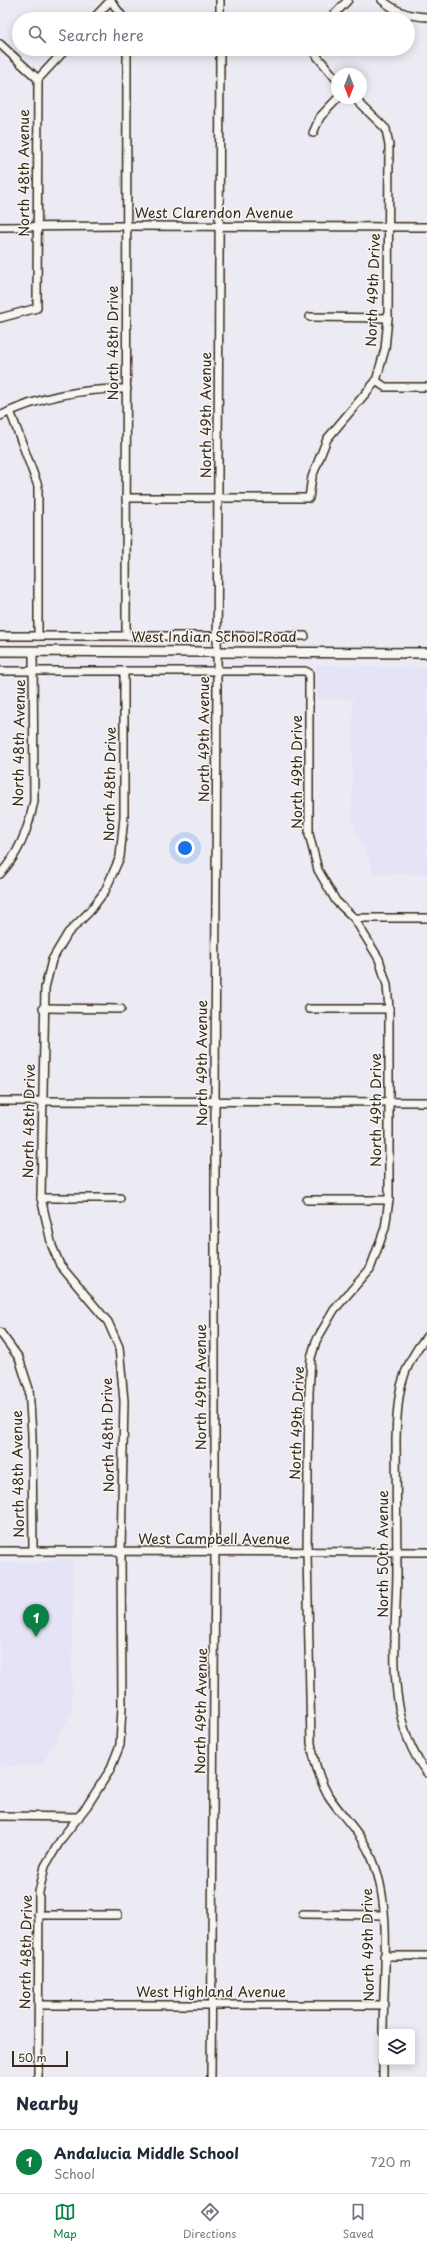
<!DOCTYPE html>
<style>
:root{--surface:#fff;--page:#f6f6f7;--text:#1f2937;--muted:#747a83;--line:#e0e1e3;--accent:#0b8043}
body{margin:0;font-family:"Playpen Sans",sans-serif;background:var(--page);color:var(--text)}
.controls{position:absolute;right:12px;bottom:12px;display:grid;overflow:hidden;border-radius:4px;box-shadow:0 2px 10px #0003}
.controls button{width:36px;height:36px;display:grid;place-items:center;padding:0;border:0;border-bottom:1px solid var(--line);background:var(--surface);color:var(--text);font:20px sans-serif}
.compass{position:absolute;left:331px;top:68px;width:36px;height:36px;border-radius:50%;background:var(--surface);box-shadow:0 2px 10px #0003;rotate:180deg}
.scale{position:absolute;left:12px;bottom:10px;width:56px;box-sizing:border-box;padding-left:4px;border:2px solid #3b2a1e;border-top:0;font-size:11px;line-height:14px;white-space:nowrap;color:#3b2a1e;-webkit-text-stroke:3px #f6f6f2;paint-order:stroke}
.you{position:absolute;left:185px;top:848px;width:14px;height:14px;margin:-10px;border:3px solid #fff;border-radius:50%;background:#1a73e8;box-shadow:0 0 0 6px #1a73e833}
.badge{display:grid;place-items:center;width:26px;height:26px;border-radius:50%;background:var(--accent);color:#fff;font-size:13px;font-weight:700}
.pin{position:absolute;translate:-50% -33px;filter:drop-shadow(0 1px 2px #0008)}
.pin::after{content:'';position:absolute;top:21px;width:14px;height:12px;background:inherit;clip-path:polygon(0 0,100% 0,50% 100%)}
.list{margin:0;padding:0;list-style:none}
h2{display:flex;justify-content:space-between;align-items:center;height:52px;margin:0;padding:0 16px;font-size:17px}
h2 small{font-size:13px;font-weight:400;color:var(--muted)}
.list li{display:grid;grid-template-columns:26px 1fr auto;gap:12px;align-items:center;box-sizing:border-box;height:64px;padding:0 16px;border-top:1px solid var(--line)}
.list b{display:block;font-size:15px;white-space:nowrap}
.list p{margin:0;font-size:13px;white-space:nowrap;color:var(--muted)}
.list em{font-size:13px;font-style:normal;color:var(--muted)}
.icon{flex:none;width:22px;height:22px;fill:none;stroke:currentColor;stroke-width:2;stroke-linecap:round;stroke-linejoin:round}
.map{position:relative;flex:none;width:427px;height:2077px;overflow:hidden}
.search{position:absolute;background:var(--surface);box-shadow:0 2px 10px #0003;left:12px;right:12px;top:12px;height:44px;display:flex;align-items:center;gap:10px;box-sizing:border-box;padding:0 14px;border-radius:22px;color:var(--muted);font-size:15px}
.sheet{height:116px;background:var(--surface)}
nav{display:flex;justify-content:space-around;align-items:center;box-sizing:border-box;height:56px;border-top:1px solid var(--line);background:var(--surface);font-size:11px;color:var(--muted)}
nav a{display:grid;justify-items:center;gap:2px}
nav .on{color:var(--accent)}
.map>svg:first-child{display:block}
.built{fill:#e5e3f6}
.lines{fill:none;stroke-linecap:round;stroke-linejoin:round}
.minor-casing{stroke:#3b2a1e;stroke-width:10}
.major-casing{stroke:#3b2a1e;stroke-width:12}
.minor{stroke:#f6f6f2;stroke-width:7}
.major{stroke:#f6f6f2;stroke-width:9}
.labels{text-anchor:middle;stroke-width:3;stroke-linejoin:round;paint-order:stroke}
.street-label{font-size:14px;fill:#3b2a1e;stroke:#f6f6f2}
</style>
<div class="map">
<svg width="427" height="2077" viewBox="0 0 427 2077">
<rect width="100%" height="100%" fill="#ecebf4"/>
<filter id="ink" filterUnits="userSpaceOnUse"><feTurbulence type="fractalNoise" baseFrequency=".025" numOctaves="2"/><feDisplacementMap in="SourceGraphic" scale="8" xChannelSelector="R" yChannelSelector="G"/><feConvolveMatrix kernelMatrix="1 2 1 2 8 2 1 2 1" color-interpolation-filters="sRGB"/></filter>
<g filter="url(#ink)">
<g class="built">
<path d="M316,665L427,668V874H375L352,821L353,699H316Z"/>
<path d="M57,1559H73L72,1712L44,1761L37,1765L0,1766V1563H43Z"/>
</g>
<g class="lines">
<g class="minor-casing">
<g id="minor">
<path d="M220,0V19"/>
<path d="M382,0C396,12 409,16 427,17"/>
<path d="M111,1L124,19"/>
<path d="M93,19L111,0"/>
<path d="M330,19L348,0"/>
<path d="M0,44L38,79"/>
<path d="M311,49L337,80"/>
<path d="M313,133L320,117L338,98"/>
<path d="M0,227L126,226L427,227"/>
<path d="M310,317L388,318"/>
<path d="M0,318L37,308L38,79L66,49"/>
<path d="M376,381L385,387H427"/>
<path d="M10,411L38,486V636"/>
<path d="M0,416C38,397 84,388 127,389"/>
<path d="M126,498H309L312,477L327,439L376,381L385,349L388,318L389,146L386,129L354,98"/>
<path d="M0,636H305"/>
<path d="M126,636L127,49"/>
<path d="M0,671H305L309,673V834L318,870L336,901L354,918L379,959L387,985L389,1009V1200L385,1228L370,1269L334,1310L316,1341L311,1358L309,1393L307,1552L311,1743C314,1761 319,1779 328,1795C340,1814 359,1831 369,1852C394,1900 383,1978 383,2032"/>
<path d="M0,874C19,854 29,827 34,801L33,651"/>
<path d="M354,918H427"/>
<path d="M43,1008L121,1009"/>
<path d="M309,1009H389"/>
<path d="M0,1101L427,1102"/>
<path d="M41,1198H120"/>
<path d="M307,1200H389"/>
<path d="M0,1332L19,1358L29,1389L32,1434L33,1551"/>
<path d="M427,1336C399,1369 397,1399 396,1440C396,1485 397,1529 397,1573C396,1639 384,1718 427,1773"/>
<path d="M0,1551L427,1552"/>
<path d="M0,1816L79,1817"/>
<path d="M303,1914L383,1915"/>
<path d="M38,1915H118"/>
<path d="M384,1956H427"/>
<path d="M39,2005H383"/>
<path d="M383,2062V2077"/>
<path d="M38,2077L39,1892L45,1866L62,1838L87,1806L110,1770L120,1745L122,1707L121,1551L124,1401L119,1347L108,1322L60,1265L52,1246L41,1198L45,988L52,960L59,948L68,933L90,911L105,891L120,857L124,817V671"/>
<path d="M211,2077L215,1551V1102L220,49"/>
</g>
</g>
<g class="major-casing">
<path id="major" d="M0,651L427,653"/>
</g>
<use href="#minor" class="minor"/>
<use href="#major" class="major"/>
</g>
</g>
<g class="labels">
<g class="street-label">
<text transform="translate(24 173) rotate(-90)" y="5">North 48th Avenue</text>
<text x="214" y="218">West Clarendon Avenue</text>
<text transform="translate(373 290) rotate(-88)" y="5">North 49th Drive</text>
<text transform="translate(113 343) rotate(-90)" y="5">North 48th Drive</text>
<text transform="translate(206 415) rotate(-90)" y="5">North 49th Avenue</text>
<text x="214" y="642">West Indian School Road</text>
<text transform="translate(204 739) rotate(-90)" y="5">North 49th Avenue</text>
<text transform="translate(19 743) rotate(-89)" y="5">North 48th Avenue</text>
<text transform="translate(297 772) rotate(-90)" y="5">North 49th Drive</text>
<text transform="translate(110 784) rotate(-89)" y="5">North 48th Drive</text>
<text transform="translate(202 1063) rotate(-90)" y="5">North 49th Avenue</text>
<text transform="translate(376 1110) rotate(-90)" y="5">North 49th Drive</text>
<text transform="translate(29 1121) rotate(-89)" y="5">North 48th Drive</text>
<text transform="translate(201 1387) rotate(-90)" y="5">North 49th Avenue</text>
<text transform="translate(297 1423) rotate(-88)" y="5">North 49th Drive</text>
<text transform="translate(108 1435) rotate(-91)" y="5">North 48th Drive</text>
<text transform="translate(18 1474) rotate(-91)" y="5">North 48th Avenue</text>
<text x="214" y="1544">West Campbell Avenue</text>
<text transform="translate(383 1554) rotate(-90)" y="5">North 50th Avenue</text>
<text transform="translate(201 1711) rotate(-89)" y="5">North 49th Avenue</text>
<text transform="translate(368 1945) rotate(-91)" y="5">North 49th Drive</text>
<text transform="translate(26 1952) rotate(-89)" y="5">North 48th Drive</text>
<text x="211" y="1997">West Highland Avenue</text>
</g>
</g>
</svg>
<div class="controls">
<button><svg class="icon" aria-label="layers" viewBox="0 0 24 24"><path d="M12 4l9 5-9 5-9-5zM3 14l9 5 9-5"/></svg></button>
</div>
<svg class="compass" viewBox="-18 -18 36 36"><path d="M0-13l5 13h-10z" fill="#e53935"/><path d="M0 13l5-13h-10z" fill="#747a83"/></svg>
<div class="scale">50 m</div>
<div class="you"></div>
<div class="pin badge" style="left:36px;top:1637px">1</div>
<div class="search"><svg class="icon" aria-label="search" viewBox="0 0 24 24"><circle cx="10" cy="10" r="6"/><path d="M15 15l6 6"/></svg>Search here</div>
</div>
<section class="sheet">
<h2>Nearby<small></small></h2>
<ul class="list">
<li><span class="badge">1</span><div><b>Andalucia Middle School</b><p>School</p></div><em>720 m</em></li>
</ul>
</section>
<nav>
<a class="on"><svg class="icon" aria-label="map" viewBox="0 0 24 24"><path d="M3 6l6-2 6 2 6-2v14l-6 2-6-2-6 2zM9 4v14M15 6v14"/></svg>Map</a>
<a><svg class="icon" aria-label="directions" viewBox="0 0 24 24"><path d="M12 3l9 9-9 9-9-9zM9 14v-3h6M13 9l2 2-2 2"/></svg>Directions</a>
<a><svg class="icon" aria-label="saved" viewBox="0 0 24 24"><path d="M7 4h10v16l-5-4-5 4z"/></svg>Saved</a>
</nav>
